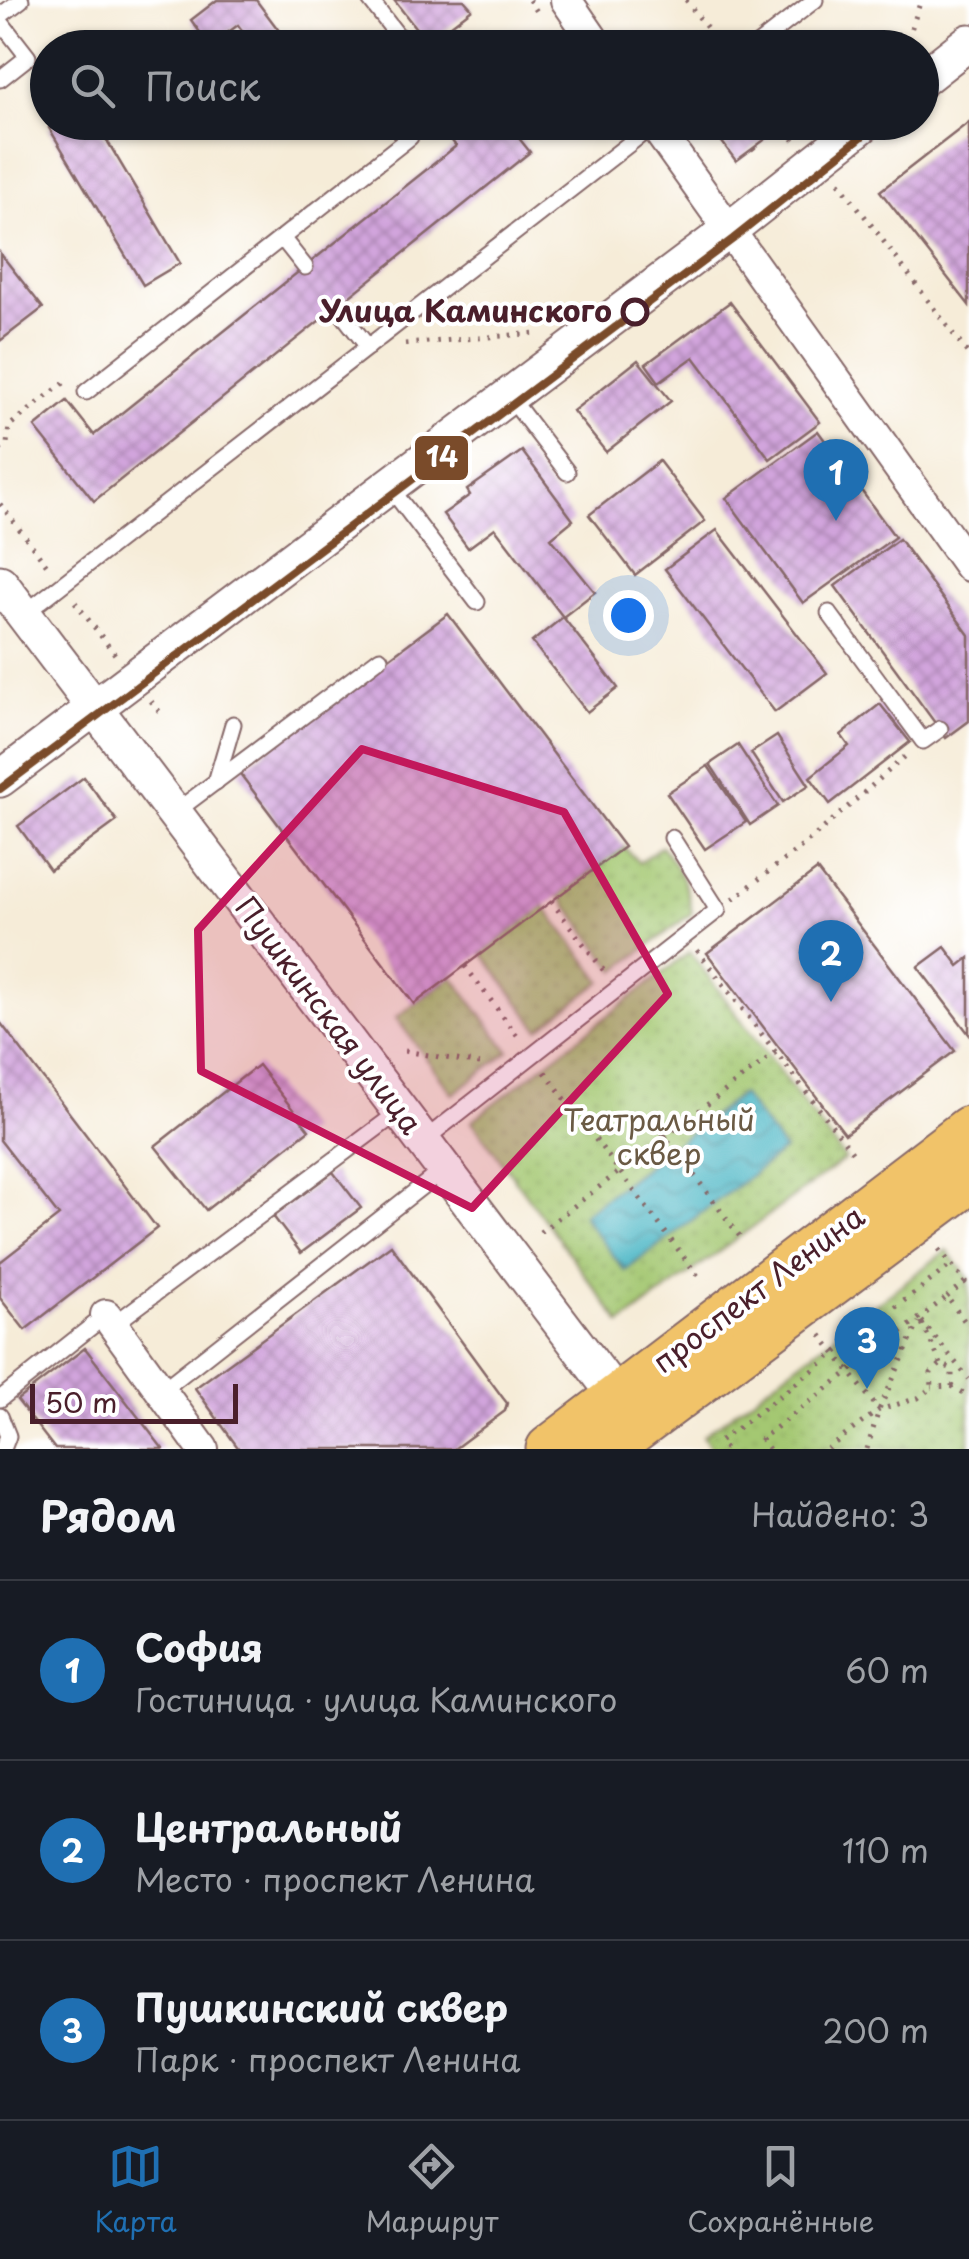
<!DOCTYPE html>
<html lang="ru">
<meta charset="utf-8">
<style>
:root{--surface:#171b24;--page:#242831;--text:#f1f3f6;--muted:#9ea1a6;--line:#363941;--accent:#1f6fb2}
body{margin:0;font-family:"Playpen Sans",sans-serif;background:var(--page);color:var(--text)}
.scale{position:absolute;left:30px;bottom:25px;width:208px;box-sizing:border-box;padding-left:10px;border:5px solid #4a1f2b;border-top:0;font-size:28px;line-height:35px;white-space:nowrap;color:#4a1f2b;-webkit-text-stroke:8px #fff;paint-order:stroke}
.you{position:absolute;left:628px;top:615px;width:35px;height:35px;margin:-25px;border:8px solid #fff;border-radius:50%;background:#1a73e8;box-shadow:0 0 0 15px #1a73e833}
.badge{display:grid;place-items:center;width:65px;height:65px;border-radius:50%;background:var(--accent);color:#fff;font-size:32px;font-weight:700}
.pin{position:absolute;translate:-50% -82px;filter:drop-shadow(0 2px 5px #0008)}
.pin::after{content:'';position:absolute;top:52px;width:35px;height:30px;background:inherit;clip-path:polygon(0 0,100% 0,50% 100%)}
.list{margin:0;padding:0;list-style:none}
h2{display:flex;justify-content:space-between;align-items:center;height:130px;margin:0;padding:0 40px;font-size:42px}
h2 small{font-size:32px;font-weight:400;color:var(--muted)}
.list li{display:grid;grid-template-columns:65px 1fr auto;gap:30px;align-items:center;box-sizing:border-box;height:180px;padding:0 40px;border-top:2px solid var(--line)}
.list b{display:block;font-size:38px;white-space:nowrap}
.list p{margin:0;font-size:32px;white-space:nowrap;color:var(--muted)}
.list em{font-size:32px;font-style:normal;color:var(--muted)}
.icon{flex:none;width:55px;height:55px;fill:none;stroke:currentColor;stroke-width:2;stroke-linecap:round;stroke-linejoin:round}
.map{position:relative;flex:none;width:969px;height:1449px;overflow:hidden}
.search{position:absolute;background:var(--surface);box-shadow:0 2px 8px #0004;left:30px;right:30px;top:30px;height:110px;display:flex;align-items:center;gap:25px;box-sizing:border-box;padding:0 35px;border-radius:55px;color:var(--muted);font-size:38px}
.sheet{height:670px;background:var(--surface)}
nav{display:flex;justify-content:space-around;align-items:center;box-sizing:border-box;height:140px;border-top:2px solid var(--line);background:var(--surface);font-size:28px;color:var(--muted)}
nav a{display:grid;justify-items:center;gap:5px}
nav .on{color:var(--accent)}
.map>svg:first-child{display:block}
.green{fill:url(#green-dots);stroke:#77744e;stroke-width:2.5}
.water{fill:url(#water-waves);stroke:#4a6a78;stroke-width:2.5}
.building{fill:url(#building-cross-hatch)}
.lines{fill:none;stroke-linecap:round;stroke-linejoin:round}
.service-casing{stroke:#866768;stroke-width:19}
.minor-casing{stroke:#866768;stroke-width:34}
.tertiary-casing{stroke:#866768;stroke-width:39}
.primary-casing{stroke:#866768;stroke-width:49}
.path{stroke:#866768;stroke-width:5;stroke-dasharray:2.5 8;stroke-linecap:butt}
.service{stroke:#fff;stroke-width:15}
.minor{stroke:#fff;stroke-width:30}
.tertiary{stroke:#fff;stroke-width:35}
.primary{stroke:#f1c369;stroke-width:45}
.tram-1-casing{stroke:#fff;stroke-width:15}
.tram-1{stroke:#7a4b2a;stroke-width:8}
.marked{fill:#c2185b;fill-opacity:0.2;stroke:#c2185b;stroke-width:8;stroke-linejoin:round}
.stop-dot{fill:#fff;stroke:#4a1f2b;stroke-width:5}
.labels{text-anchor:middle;stroke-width:8;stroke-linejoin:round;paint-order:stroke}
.stop-label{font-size:30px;font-weight:bold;fill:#4a1f2b;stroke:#fff;text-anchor:end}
.street-label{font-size:30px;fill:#4a1f2b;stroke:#fff}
.park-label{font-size:30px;fill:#6a5a44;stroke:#fff}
.line-badge{stroke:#fff;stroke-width:4}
.badge-label{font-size:28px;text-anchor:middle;font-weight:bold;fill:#fff}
</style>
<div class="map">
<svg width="969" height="1449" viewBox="0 0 969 1449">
<defs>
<pattern id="green-dots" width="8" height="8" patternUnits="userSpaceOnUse" patternTransform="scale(2.5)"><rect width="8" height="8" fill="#a4c872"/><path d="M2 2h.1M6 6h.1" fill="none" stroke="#8fab63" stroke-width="1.8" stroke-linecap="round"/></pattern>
<pattern id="water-waves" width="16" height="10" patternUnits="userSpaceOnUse" patternTransform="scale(2.5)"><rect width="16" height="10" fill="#4ab6c5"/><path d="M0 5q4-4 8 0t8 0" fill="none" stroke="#4093a0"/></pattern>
<pattern id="building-cross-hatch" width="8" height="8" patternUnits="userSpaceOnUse" patternTransform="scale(2.5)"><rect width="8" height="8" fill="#d2a5dd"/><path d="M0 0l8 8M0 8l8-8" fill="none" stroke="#ac86b3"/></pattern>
</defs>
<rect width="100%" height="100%" fill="#fff"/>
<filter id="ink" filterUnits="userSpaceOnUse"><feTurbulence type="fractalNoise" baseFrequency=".01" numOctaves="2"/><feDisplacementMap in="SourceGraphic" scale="20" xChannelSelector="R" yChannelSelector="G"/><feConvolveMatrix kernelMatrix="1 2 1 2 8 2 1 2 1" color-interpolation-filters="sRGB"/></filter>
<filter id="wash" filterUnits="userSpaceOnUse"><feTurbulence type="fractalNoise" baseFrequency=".0048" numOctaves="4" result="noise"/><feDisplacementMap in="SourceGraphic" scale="40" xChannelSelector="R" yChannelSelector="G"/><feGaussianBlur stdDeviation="2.25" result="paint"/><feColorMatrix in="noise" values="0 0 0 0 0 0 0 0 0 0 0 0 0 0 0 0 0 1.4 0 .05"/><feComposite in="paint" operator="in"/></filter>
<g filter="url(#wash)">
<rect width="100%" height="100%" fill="#f6ecd8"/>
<g class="green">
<path d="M661,846C679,867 687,886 692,913L616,971L559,895L624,847L639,863Z"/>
<path d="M544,906L602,981L539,1029L482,953Z"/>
<path d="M690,952L845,1159L621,1324L472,1121Z"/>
<path d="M452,976L509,1051L453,1094L396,1018Z"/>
<path d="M947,1250L969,1279V1449H712L703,1436Z"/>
</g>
<path class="water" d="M741,1094L784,1150L625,1271L582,1215Z"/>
<g id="blocks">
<g class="building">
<path d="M217,0H256L292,48H255L238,25L210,46L191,20Z"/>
<path d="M394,0H464L472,9L437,36L446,48H423L428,44Z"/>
<path d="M58,122H96L180,263L143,285L49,128Z"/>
<path d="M437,122H506L530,152L94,501L35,427L67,401L94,435L456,146Z"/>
<path d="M717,122H768L775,132L736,161L711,127Z"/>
<path d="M969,122V305L880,191Z"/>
<path d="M0,253L43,308L0,341Z"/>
<path d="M730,302L820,422L770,459L694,357L659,382L646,364Z"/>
<path d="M638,360L671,401L606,452L573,411Z"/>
<path d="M818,431L895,537L803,603L726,498Z"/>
<path d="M522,451L573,520L551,538L595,592L563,617L495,528L468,548L443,514L470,495L467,490Z"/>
<path d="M659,461L705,521L635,575L589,515Z"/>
<path d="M717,530L827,673L775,712L665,569Z"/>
<path d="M899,539L969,635V721L946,738L835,586Z"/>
<path d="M448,614L624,847L414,1004L238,771Z"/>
<path d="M563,617L618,688L587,712L532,642Z"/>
<path d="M880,704L910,742L830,804L810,777L849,746L841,735Z"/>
<path d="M777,736L809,785L783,802L751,753Z"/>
<path d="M738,745L778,806L750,825L710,764Z"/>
<path d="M708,766L746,822L705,849L667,793Z"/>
<path d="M84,777L117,821L50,870L18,826Z"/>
<path d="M817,870L955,1051L845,1134L707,953Z"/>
<path d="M945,947L959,966L969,958V1034L918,967Z"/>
<path d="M0,1022L157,1228L25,1330L0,1298V1262L59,1216L0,1140Z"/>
<path d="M258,1065L309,1130L206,1210L155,1146Z"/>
<path d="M333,1172L361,1208L301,1253L273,1216Z"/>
<path d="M391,1245L503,1398L507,1403L505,1411L454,1449H239L195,1388Z"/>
<path d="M85,1348L163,1449H55L17,1400Z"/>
</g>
</g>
</g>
<g filter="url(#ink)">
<use href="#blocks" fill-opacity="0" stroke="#866768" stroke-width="2.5"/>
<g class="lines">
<g class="service-casing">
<g id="service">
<path d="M370,0L398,36L383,48"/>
<path d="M0,16L21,0"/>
<path d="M0,21L28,57L0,79"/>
<path d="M753,48L815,0"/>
<path d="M282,238L305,267"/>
<path d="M337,307L368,347"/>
<path d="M86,392L410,137L398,122"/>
<path d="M509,396L567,472"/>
<path d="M389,486L477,602"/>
<path d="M829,613L923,741L940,729"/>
<path d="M24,614L656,123"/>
<path d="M216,782L233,724"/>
<path d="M174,813L380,658"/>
<path d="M423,1141L718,910L672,838"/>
<path d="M113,1325L400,1111"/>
<path d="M161,1391L444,1169"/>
<path d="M0,1399L106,1315"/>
<path d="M0,1416L8,1436L3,1449"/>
</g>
</g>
<g class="minor-casing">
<g id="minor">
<path d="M566,0L599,48"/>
<path d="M652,122L969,566"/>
<path d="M106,1315L203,1449"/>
</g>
</g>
<g class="tertiary-casing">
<g id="tertiary">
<path d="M922,79L969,42"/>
<path d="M0,583L617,1397"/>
<path d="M0,779L728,231L866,122"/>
</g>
</g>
<g class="primary-casing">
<g id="primary">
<path d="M549,1449L969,1129"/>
<path d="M609,1449L969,1181"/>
</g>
</g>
<g class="path">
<path d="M529,0L541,17"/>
<path d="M686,0L722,48"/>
<path d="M905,48L921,0"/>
<path d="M780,122L794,140"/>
<path d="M893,136L911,122"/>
<path d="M753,148L758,154"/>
<path d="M839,182L969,355"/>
<path d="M405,344L537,333"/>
<path d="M0,450L7,444L9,426L64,383L69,385"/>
<path d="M0,504L50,569"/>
<path d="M75,602L117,657"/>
<path d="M151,701L163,716"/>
<path d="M733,899L810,840L909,753"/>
<path d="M551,901L607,975"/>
<path d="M697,950L857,1158"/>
<path d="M465,966L520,1039"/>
<path d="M405,1051L486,1065"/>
<path d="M545,1072L698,1276"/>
<path d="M650,1116L744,1242"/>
<path d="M540,1232L776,1052"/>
<path d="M939,1249L965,1282L947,1297"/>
<path d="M821,1335L879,1410"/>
<path d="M941,1364L920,1319L969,1379"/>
<path d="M952,1386L969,1396"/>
<path d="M725,1449L719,1442L951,1265"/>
<path d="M769,1449L761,1439L947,1297L966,1323"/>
<path d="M827,1449L879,1410L918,1398L932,1387L931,1373L941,1364L952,1369V1386L932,1387"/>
<path d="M867,1449L879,1410L919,1322"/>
</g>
<use href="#service" class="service"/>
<use href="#minor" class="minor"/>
<use href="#tertiary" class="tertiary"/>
<use href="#primary" class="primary"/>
<g class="tram-1-casing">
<path id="tram-1" d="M0,789L733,239L880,122"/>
</g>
<use href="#tram-1" class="tram-1"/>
</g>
</g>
<path class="marked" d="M362,749L564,812L668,994L472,1208L201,1071L198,930Z"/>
<circle class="stop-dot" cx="635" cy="312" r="12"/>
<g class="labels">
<g class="stop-label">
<text x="612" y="322">Улица Каминского</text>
</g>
<g class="street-label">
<text transform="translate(328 1016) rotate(53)" y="10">Пушкинская улица</text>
<text transform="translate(759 1290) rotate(-37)" y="10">проспект Ленина</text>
</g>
<g class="park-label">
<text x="659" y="1131">Театральный<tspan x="659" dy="34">сквер</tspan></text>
</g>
</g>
<rect class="line-badge" x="413" y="434" width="57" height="48" rx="10" fill="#7a4b2a"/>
<g class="badge-label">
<text x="442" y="467">14</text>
</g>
</svg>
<div class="scale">50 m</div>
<div class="you"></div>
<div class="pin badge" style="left:836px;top:521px">1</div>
<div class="pin badge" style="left:831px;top:1002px">2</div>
<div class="pin badge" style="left:867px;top:1389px">3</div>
<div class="search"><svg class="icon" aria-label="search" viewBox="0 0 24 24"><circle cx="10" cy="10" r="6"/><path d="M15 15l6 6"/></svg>Поиск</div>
</div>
<section class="sheet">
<h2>Рядом<small>Найдено: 3</small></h2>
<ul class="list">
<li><span class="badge">1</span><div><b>София</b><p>Гостиница · улица Каминского</p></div><em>60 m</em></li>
<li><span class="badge">2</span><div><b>Центральный</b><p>Место · проспект Ленина</p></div><em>110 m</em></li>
<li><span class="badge">3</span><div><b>Пушкинский сквер</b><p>Парк · проспект Ленина</p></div><em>200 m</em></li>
</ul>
</section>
<nav>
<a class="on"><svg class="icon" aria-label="map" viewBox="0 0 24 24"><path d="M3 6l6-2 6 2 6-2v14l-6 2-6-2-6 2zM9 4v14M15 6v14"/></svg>Карта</a>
<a><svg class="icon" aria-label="directions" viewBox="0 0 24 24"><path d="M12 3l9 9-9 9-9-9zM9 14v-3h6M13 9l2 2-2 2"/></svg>Маршрут</a>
<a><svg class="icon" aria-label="saved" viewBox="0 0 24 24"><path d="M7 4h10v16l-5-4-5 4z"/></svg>Сохранённые</a>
</nav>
